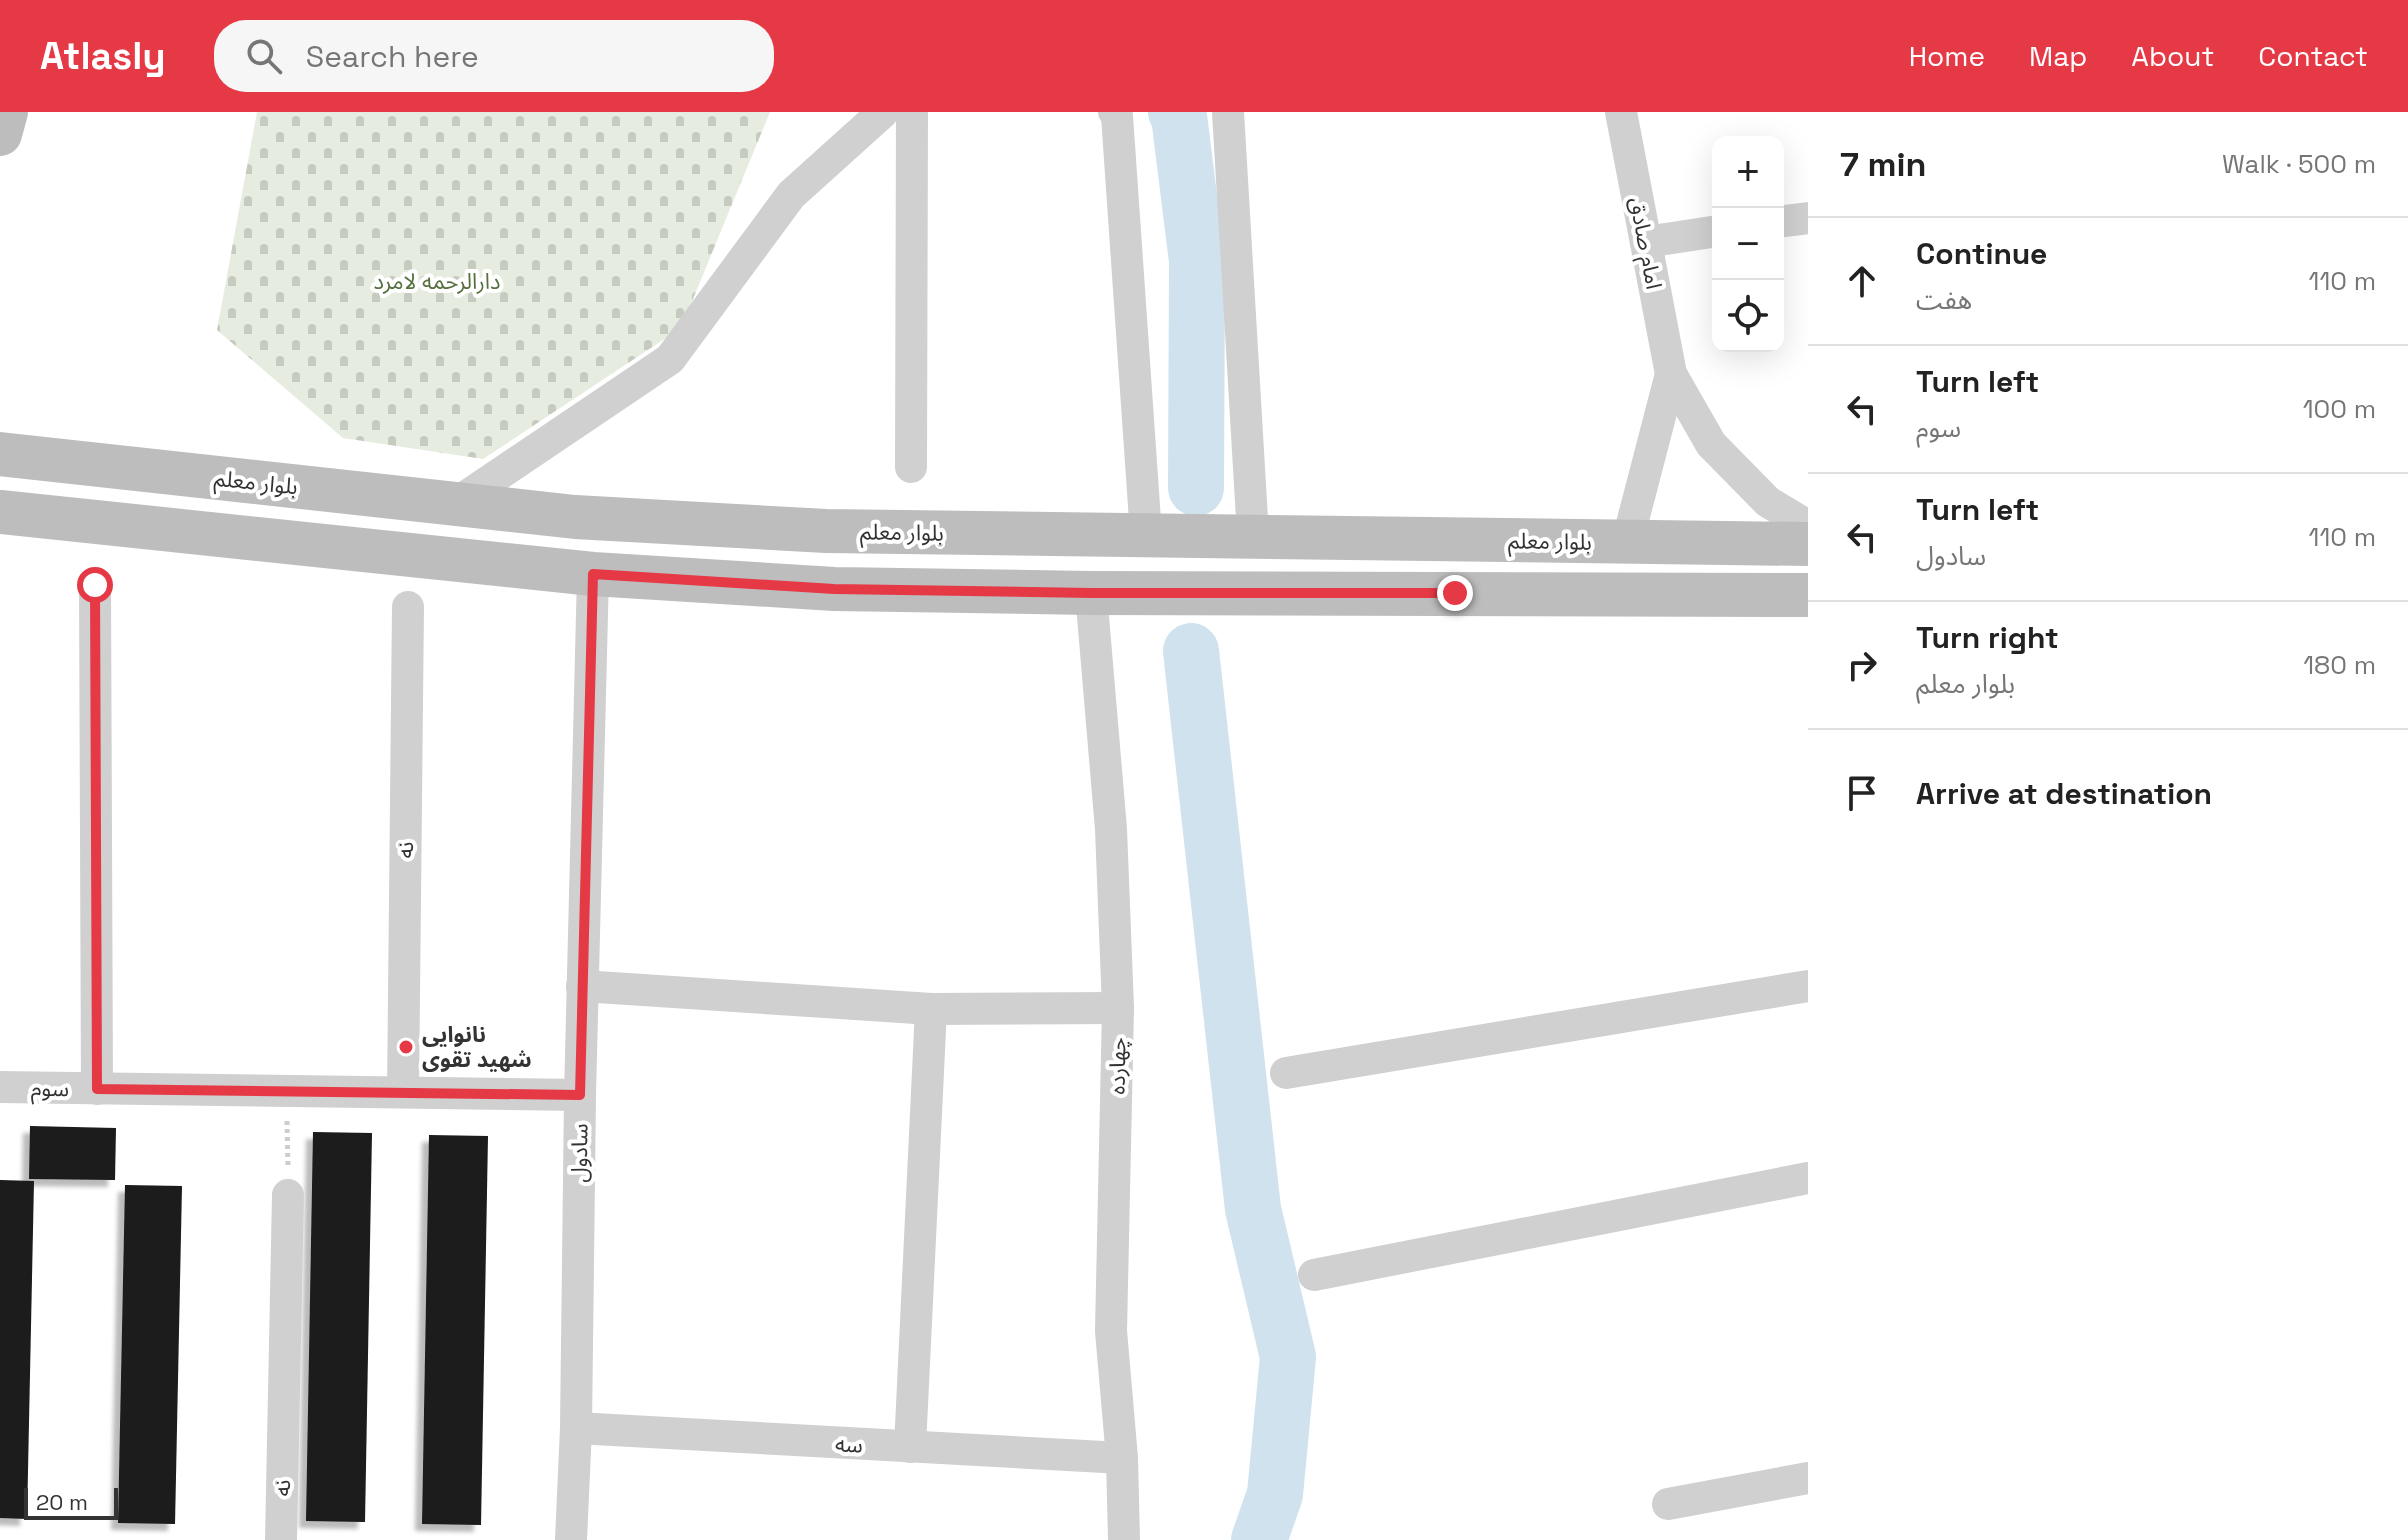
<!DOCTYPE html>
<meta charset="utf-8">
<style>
:root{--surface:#fff;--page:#f6f6f6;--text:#222;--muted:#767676;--line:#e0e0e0;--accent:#e63946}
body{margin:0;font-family:"Space Grotesk","Noto Sans Arabic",sans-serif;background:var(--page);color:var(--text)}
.controls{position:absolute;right:24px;top:24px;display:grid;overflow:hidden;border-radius:16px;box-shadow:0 8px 32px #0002}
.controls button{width:72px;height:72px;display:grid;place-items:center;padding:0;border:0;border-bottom:2px solid var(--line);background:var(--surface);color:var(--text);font:40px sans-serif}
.scale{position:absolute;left:24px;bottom:20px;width:94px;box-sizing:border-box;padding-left:8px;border:4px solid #333;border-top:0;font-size:22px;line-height:28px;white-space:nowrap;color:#333;-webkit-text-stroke:6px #fff;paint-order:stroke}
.stop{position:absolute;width:24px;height:24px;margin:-18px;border:6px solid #e63946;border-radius:50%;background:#fff}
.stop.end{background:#e63946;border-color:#fff;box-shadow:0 2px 8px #0008}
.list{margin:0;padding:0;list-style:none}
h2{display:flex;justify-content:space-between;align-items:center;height:104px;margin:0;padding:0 32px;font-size:34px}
h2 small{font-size:26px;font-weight:400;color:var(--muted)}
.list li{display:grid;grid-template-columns:52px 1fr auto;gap:24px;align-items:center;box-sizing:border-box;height:128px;padding:0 32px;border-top:2px solid var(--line)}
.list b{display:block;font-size:30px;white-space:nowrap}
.list p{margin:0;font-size:26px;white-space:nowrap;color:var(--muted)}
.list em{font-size:26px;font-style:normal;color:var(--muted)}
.icon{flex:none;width:44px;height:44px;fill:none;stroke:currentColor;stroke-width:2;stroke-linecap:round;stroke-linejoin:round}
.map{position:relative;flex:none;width:1808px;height:1428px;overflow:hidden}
header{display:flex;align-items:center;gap:48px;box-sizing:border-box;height:112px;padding:0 40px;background:var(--accent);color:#fff}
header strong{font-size:38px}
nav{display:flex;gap:44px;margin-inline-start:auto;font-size:28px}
.search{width:560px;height:72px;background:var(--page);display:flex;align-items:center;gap:20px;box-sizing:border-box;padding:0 28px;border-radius:32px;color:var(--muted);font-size:30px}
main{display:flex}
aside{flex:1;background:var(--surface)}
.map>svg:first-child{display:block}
.cemetery{fill:url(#cemetery-stones)}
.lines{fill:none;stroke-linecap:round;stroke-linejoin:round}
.river{stroke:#cfe2ee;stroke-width:56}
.building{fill:#1a1a1a;filter:url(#shadow)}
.path{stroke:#cdcdcd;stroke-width:5;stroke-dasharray:4 4;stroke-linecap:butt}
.street{stroke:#d0d0d0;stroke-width:32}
.secondary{stroke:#bdbdbd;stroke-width:44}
.route{stroke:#e63946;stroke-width:10}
.poi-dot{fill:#e63946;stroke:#fff;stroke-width:3}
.labels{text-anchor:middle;stroke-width:8;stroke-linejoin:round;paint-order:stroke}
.street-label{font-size:22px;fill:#333;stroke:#fff}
.park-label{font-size:22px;fill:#56703f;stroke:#fff}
.poi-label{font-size:22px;font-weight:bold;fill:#333;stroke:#fff;text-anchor:start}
</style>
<header>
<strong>Atlasly</strong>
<div class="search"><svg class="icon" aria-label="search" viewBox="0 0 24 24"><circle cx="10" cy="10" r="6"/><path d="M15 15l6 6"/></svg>Search here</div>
<nav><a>Home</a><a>Map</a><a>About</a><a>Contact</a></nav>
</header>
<main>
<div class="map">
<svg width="1808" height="1428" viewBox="0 0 1808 1428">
<defs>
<pattern id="cemetery-stones" width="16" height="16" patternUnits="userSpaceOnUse" patternTransform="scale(2)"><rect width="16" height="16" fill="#e6ecdf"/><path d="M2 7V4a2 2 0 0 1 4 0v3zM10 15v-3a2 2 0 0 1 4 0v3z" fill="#c6cbc0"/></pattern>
<filter id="shadow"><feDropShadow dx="-7" dy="7" stdDeviation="2" flood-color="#0004"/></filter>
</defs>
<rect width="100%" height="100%" fill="#fff"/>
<path class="cemetery" d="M257,0H770L681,216L483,347L343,326L217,218Z"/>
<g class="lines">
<g class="river">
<path d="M1176,0L1179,4L1197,149L1196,376"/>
<path d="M1191,539L1253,1097L1288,1245L1275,1382L1259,1428"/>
</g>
</g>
<g class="building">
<path d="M30,1014L116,1016L115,1068L29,1067Z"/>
<path d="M313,1020L372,1021L365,1410L306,1409Z"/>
<path d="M429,1023L488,1024L481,1413L422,1412Z"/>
<path d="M0,1068L34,1069L27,1407L0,1406Z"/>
<path d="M125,1073L182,1074L175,1412L118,1411Z"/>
</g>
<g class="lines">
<path class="path" d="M287,1009L288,1055"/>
<g class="street">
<path d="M1114,0L1117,4L1146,423"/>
<path d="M1228,0L1253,424"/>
<path d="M1621,0L1671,262L1711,332L1768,390L1808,414"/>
<path d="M1778,110L1808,106"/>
<path d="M1646,130L1718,119"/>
<path d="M911,355L912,0"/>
<path d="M455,392L670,247L791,83L883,0"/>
<path d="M1627,431L1671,262"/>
<path d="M95,473L97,977"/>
<path d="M1091,481L1111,717L1118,896L1111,1219L1122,1346L1124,1428"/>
<path d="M582,874L931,897L1118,896"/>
<path d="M1286,961L1808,874"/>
<path d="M0,975L580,983"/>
<path d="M403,980L408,495"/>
<path d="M1314,1163L1808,1066"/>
<path d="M576,1316L1122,1346"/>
<path d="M910,1335L931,897"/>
<path d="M1668,1392L1808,1366"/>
<path d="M281,1428L288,1083"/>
<path d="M571,1428L576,1316L580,983L593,462"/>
</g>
<g class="secondary">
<path d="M0,22L6,0"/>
<path d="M0,342L575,405L826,419L1808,432"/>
<path d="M0,400L593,462L834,477L1091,481L1808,483"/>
</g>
</g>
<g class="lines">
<path class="route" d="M95,473L97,977L580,983L593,462L834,477L1091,481H1455"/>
</g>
<circle class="poi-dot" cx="406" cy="935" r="8"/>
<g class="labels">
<g class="street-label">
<text transform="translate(1646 131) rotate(79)" y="8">امام صادق</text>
<text transform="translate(256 370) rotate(6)" y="8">بلوار معلم</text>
<text transform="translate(902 420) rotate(1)" y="8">بلوار معلم</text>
<text transform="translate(1550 429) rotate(1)" y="8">بلوار معلم</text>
<text transform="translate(405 738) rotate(-89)" y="8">نه</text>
<text transform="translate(1117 954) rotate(-89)" y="8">چهارده</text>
<text transform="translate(50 976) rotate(1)" y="8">سوم</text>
<text transform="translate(579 1041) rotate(-89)" y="8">سادول</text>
<text transform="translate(849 1332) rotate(3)" y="8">سه</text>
<text transform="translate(282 1376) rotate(-89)" y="8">نه</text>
</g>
<g class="park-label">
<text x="437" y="177">دارالرحمه لامرد</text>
</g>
<g class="poi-label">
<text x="422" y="930">نانوایی<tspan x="422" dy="25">شهید تقوی</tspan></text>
</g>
</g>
</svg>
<div class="controls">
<button>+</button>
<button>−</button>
<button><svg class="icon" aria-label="locate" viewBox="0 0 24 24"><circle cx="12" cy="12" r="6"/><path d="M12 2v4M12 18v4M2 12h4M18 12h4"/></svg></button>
</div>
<div class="scale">20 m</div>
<div class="stop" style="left:95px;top:473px"></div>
<div class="stop end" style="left:1455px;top:481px"></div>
</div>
<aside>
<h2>7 min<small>Walk · 500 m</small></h2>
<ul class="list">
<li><svg class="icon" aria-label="ahead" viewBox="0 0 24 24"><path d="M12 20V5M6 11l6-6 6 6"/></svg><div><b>Continue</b><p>هفت</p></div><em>110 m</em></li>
<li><svg class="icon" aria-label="left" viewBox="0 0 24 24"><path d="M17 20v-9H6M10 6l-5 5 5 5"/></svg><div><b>Turn left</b><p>سوم</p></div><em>100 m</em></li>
<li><svg class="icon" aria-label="left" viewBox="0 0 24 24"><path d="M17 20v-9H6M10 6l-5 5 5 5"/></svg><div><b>Turn left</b><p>سادول</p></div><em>110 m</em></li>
<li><svg class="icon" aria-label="right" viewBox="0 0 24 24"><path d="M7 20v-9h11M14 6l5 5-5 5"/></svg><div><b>Turn right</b><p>بلوار معلم</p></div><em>180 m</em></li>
<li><svg class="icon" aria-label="arrive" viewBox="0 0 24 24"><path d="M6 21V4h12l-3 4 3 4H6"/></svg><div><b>Arrive at destination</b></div></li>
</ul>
</aside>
</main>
